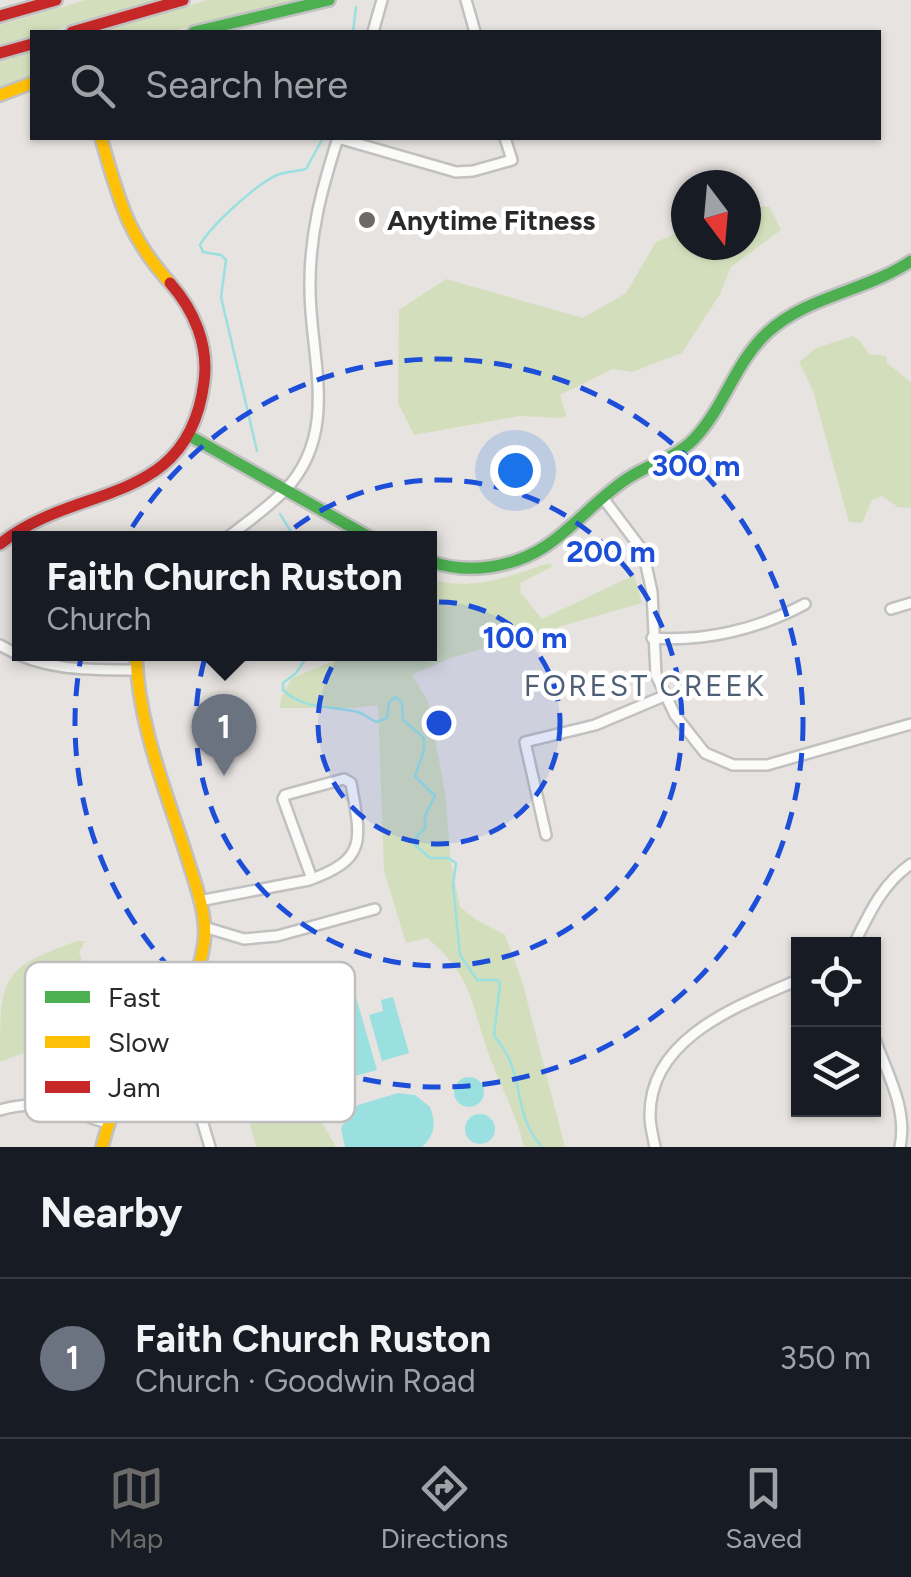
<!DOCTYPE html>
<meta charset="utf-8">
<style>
:root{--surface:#171b24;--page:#20242c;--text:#f1f3f6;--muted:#9ea1a6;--line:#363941;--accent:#6c6b6a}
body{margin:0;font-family:Figtree,sans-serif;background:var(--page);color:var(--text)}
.controls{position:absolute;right:30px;bottom:30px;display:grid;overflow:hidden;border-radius:0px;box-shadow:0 2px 8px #0004}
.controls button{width:90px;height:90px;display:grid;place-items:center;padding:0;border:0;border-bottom:2px solid var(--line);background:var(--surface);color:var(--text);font:50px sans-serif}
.compass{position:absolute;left:671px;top:170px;width:90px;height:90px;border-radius:50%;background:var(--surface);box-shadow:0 2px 8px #0004;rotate:164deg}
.you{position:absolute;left:515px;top:470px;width:35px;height:35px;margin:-25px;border:8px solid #fff;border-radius:50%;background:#1a73e8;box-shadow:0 0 0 15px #1a73e833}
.badge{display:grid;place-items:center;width:65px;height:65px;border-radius:50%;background:var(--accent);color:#fff;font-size:32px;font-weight:700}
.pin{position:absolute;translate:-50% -82px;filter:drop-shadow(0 2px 5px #0008)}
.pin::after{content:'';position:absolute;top:52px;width:35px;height:30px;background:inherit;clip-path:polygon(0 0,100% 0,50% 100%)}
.popup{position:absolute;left:12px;top:531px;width:425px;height:130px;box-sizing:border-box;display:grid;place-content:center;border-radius:0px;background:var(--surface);filter:drop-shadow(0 2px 8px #0005);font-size:32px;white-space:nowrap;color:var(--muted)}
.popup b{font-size:38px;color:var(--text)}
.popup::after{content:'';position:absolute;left:50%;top:100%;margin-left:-20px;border:20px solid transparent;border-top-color:var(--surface)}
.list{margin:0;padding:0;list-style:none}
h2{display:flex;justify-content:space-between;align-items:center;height:130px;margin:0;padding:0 40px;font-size:42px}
h2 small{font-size:32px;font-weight:400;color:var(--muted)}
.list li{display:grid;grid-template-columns:65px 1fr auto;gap:30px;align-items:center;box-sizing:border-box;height:160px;padding:0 40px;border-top:2px solid var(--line)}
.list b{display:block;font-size:38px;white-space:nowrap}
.list p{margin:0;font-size:32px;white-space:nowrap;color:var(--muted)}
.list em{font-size:32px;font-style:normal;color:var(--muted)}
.icon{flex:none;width:55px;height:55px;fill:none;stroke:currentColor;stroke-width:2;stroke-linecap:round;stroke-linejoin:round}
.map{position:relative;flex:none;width:911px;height:1147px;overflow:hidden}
.search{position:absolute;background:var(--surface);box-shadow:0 2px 8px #0004;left:30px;right:30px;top:30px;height:110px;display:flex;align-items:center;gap:25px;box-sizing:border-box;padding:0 35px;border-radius:0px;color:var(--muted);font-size:38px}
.sheet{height:290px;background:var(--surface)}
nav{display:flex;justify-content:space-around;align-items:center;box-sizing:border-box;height:140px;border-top:2px solid var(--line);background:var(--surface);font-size:28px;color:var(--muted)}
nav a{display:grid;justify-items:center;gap:5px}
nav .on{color:var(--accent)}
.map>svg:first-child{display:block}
.green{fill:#d3dfbc}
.water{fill:#9be0e1}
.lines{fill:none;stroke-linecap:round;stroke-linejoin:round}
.stream{stroke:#9be0e1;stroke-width:2.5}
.street-casing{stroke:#c2c1c1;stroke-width:14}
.fast-casing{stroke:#c2c1c1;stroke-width:16}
.slow-casing{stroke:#c2c1c1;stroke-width:16}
.jam-casing{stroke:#c2c1c1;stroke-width:16}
.street{stroke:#fbfbfa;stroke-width:9}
.fast{stroke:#4caf50;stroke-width:11}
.slow{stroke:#ffc107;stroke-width:11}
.jam{stroke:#c62828;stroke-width:11}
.ring{fill:none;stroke:#1d4ed8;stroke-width:5;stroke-dasharray:18 12}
.poi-dot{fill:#6c6b6a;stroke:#fff;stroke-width:4}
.labels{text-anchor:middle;stroke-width:9;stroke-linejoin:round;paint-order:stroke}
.poi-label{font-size:28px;font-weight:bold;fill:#2a2a2a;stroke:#fff;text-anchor:start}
.neighbourhood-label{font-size:30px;letter-spacing:2.5px;fill:#4f5f76;stroke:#fff}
.key{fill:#fff;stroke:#bfbfbf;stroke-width:2.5}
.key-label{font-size:28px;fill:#2a2a2a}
.centre{fill:#1d4ed8;stroke:#fff;stroke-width:5}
.ring-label{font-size:30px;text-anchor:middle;font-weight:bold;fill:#1d4ed8;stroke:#fff;stroke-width:9;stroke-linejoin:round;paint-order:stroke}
</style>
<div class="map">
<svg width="911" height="1147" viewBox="0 0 911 1147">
<rect width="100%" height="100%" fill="#e7e3e0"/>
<g class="green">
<path d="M86,0H160L48,32H32V37L0,47V25Z"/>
<path d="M208,0H303L168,32H97Z"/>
<path d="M32,51V77L0,88V61Z"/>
<path d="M746,205L770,207L781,230L731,267L720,294L682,353L632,372L612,369L560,395L566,416L561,418L520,416L414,435L398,403L399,310L446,279L583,318L626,293L656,242L686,229V245H746Z"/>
<path d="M853,336L860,341L869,354L886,356L887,363L911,382V508L898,507L882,496L872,500L862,523L849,522L813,391L799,362L816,348Z"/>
<path d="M549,563L553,566L520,583L521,593L542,619L634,575L642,603L450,658L412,675L428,701L445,792L451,862L460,907L475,919L505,935L522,981L565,1147H524C517,1116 502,1089 491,1060C470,1006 476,979 427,938L406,943L384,871L378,705L353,708H280L281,698L292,678L351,654H429V578C468,593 511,576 549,563Z"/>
<path d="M77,941H85L79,952L87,976L96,979L101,1024L0,1062C0,976 0,969 77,941Z"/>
<path d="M298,1054L323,1124L336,1147H256L236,1072Z"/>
</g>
<g class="water">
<path d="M352,983L377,1070L352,1077L328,990Z"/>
<path d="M393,997L409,1053L382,1061L369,1015L383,1011L381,1000Z"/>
<circle cx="469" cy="1092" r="15"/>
<path d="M398,1093L415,1095L430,1107C436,1123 435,1135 422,1147H345L341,1129L347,1116L358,1105Z"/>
<circle cx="480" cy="1129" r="15"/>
</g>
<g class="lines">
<g class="stream">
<path d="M353,32L356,7"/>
<path d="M257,451L221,297L226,260L221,255L203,252L200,245C210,226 256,185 275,176C285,171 296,172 306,169L323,138"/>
<path d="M280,514L295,538"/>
<path d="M309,654L296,673L283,683V690C303,709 328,706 354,711C362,712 368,718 376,722L387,718L389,702L396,697L402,703L403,720L424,738V750L415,776L435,796L425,816V828L416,837L415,845L430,858H448L456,863L453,885L460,955L477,980H497L500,983L494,1036C528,1074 510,1112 542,1147"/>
</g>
<g class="street-casing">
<g id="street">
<path d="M466,0L475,32"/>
<path d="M373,32L382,0"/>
<path d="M338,138L456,172L473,171L512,160L505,138"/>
<path d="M603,498L643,551L652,592L656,675L675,715L705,753L733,765H767L911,724"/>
<path d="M227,538C247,522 269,507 286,489C340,431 310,357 310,289C309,235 322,188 338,138"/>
<path d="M891,609L911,603"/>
<path d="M652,638C705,642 759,629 805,604"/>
<path d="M0,645C42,671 88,670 135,670"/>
<path d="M546,835L525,742L595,725L664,696"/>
<path d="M199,901L309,880C368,859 361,840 351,783L344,779L285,795L283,799L312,879"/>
<path d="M204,927L244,939L277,936L375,909"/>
<path d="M854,944C869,914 882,884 911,864"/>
<path d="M171,1017L210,1147"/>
<path d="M874,1037C887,1073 908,1109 900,1147"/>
<path d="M0,1110C43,1098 66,1110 107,1123"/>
<path d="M655,1147C653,1137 650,1126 650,1116C649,1037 740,1005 798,980"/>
</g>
</g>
<g class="fast-casing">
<g id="fast">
<path d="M194,32L329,0"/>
<path d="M188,435L371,538"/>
<path d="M429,561C449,568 469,570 489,567C556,558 577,512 628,478C649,464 676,458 694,439C724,408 735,362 768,332C807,296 867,291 911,261"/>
</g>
</g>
<g class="slow-casing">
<g id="slow">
<path d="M0,95L32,83"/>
<path d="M101,138C119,199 126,234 170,283"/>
<path d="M102,1147C107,1127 113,1108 124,1090C151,1043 197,1000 204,943C208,914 194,881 186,854C165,788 138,724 136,654"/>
</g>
</g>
<g class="jam-casing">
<g id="jam">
<path d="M0,16L56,0"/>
<path d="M72,32L183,0"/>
<path d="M0,53L32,44"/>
<path d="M0,544C76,482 188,509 204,382C209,345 194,310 170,283"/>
</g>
</g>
<use href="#street" class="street"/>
<use href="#fast" class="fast"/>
<use href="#slow" class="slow"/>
<use href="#jam" class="jam"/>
</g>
<circle cx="439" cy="723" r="121" fill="#1d4ed8" fill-opacity=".12"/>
<g class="ring">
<circle cx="439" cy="723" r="121"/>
<circle cx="439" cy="723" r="243"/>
<circle cx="439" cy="723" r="364"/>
</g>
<circle class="poi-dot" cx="367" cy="220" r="10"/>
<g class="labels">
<g class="poi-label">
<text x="387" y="230">Anytime Fitness</text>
</g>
<g class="neighbourhood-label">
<text x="645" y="696">FOREST CREEK</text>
</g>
</g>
<rect x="25" y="962" width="330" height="160" rx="15" class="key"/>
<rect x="45" y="991" width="45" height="12" fill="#4caf50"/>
<rect x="45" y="1036" width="45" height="12" fill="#ffc107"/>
<rect x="45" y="1081" width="45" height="12" fill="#c62828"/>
<g class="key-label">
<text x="108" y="1007">Fast</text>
<text x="108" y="1052">Slow</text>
<text x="108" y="1097">Jam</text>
</g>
<circle cx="439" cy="723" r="15" class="centre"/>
<g class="ring-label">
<text x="696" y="476">300 m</text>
<text x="611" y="562">200 m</text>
<text x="525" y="648">100 m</text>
</g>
</svg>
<div class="controls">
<button><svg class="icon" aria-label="locate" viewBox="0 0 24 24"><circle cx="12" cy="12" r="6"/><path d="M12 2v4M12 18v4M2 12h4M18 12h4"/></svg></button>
<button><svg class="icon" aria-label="layers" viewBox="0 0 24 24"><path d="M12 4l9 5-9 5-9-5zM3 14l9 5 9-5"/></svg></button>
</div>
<svg class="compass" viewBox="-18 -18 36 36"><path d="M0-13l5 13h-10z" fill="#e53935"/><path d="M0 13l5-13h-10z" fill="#9ea1a6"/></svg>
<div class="you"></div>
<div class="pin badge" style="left:224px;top:776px;background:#6b7280">1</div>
<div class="popup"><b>Faith Church Ruston</b>Church</div>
<div class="search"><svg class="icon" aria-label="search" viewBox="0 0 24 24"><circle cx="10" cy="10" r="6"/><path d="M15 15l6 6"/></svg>Search here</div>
</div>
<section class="sheet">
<h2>Nearby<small></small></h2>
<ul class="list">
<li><span class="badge" style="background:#6b7280">1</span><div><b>Faith Church Ruston</b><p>Church · Goodwin Road</p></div><em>350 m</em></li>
</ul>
</section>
<nav>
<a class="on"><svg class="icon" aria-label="map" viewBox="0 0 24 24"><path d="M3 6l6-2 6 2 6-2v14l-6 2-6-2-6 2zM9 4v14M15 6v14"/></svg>Map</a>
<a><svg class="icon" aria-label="directions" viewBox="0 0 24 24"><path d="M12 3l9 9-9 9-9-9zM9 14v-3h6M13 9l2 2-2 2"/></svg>Directions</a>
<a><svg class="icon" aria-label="saved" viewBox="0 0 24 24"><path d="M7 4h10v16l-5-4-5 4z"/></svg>Saved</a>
</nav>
